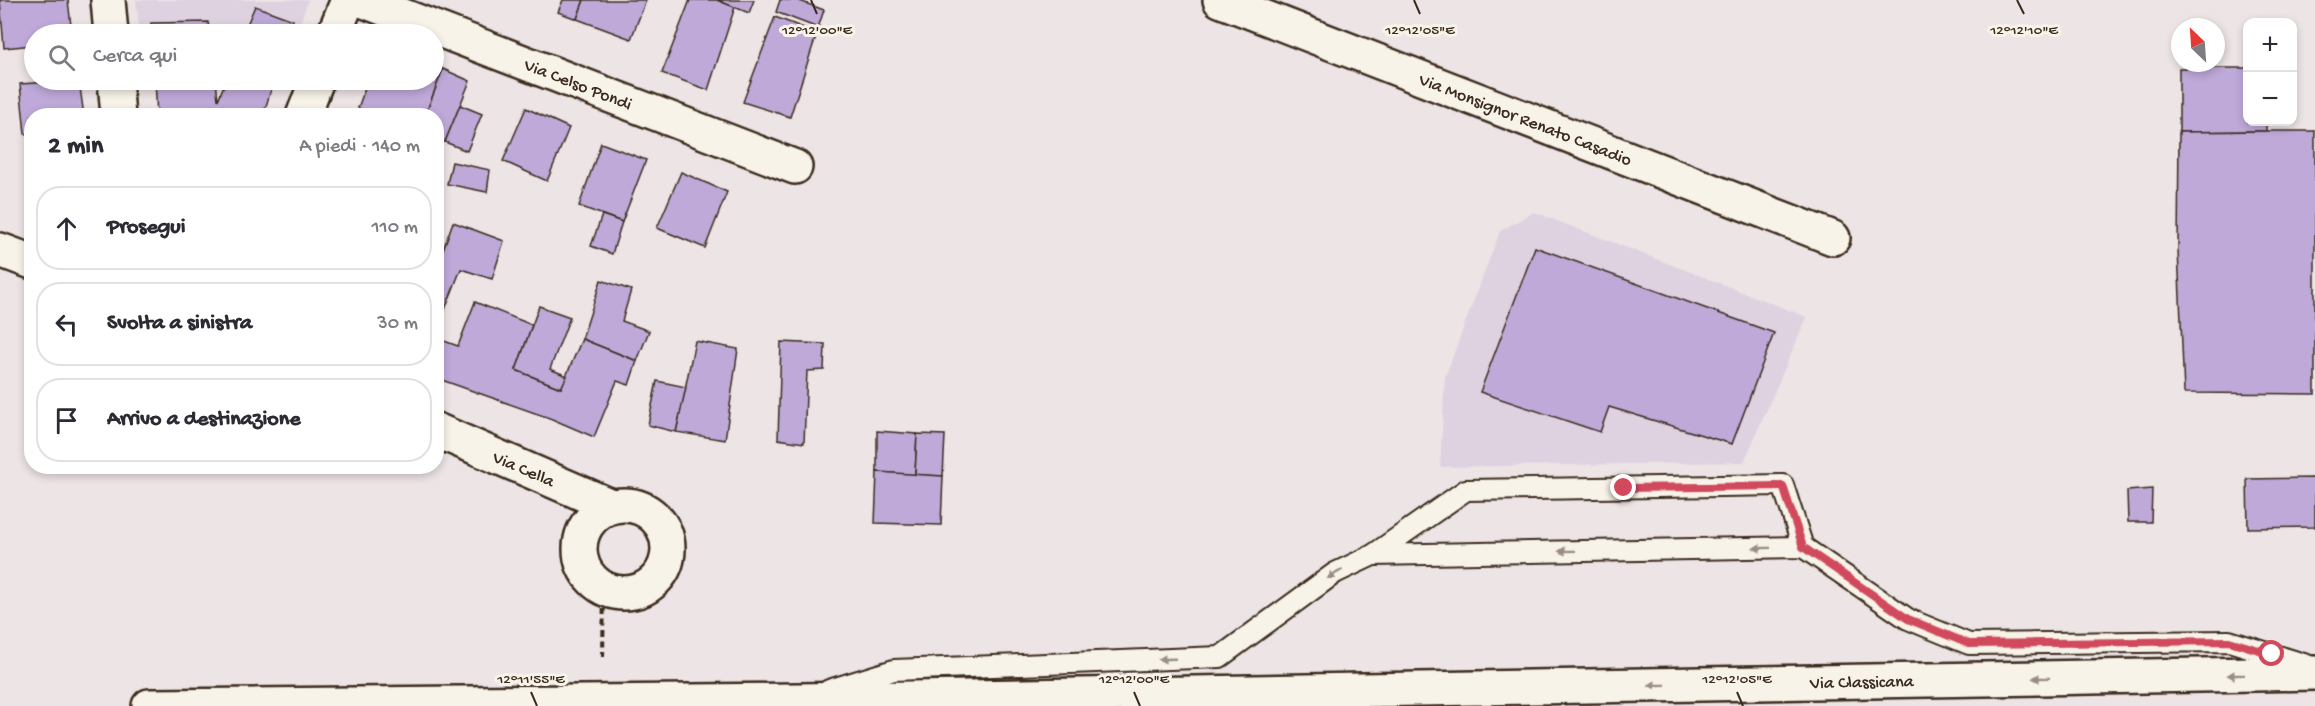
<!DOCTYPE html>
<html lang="it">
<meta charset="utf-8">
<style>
:root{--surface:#fff;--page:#f2f2f3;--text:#2b2b33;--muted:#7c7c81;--line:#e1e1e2}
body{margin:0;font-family:"Gochi Hand",sans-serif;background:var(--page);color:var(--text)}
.controls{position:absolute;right:18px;top:18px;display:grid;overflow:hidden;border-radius:12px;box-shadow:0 3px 9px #0003}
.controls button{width:54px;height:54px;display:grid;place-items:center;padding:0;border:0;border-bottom:2px solid var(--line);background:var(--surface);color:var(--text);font:30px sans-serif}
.compass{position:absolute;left:2171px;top:18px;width:54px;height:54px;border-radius:50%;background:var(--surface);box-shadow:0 3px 9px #0003;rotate:335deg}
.stop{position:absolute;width:18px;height:18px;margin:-14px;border:4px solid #d1495b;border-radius:50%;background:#fff}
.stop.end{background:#d1495b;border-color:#fff;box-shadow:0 2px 6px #0008}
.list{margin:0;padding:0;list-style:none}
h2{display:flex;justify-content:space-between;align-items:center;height:78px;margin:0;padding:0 24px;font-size:26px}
h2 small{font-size:20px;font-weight:400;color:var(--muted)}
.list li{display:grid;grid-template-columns:39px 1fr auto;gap:18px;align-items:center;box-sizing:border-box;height:84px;margin:0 12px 12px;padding:0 12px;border:2px solid var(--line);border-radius:24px}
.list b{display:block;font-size:22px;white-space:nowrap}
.list em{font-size:20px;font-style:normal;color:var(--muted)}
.icon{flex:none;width:33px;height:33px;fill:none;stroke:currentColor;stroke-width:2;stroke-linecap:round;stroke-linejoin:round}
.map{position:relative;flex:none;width:2315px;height:706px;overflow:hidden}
.search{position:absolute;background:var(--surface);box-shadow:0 3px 9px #0003;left:24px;top:24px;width:420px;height:66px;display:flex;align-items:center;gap:15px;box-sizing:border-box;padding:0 21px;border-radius:33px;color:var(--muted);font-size:22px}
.panel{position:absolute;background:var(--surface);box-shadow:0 3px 9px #0003;left:24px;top:108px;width:420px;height:366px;border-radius:24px}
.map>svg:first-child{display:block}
.built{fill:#ded2e1}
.building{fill:#bea9d9;stroke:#3b2a1e;stroke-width:1.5}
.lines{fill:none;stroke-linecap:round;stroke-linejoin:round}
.service-casing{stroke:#3b2a1e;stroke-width:24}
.minor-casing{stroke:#3b2a1e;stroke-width:38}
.trunk-casing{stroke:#3b2a1e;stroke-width:38}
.path{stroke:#3b2a1e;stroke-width:4;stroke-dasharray:6 4.5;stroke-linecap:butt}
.service{stroke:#f7f3e8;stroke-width:20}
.minor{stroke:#f7f3e8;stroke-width:33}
.trunk{stroke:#f7f3e8;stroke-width:33}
.oneway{fill:#998e83}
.route{stroke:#d1495b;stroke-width:8}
.ticks{fill:none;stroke:#3b2a1e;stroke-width:2}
.labels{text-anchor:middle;stroke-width:6;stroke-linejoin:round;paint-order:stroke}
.street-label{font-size:18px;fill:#3b2a1e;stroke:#f7f3e8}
.ticks-label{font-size:15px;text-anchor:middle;fill:#3b2a1e;stroke:#f7f3e8;stroke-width:6;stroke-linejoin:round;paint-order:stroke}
</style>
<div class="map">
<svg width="2315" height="706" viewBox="0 0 2315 706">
<rect width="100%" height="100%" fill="#ece4e5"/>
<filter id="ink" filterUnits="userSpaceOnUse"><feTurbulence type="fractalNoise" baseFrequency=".0167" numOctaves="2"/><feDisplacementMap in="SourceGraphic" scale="12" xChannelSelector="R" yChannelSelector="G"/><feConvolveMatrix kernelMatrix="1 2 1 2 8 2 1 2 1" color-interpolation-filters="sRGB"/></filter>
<g filter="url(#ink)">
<g class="built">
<path d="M136,0H308L296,34H140Z"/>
<path d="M1534,212L1807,317L1744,462L1440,467L1445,377L1500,231Z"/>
</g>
<g class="building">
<path d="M0,0H68L72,34H34V45L4,48Z"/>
<path d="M563,0H584L577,19L558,12Z"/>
<path d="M584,0H646L631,39L577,19Z"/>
<path d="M690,0H717L735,7L708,90L662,73Z"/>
<path d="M717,0H754L749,13Z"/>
<path d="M780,0H797L824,10L818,28L776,12Z"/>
<path d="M255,6L293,20L289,34H243Z"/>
<path d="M775,17L817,33L790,117L743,102Z"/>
<path d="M208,22L210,34H152L151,23Z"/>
<path d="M434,66L443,69L425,116H379L358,108L368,80H434Z"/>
<path d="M2179,68H2248V122H2266V131L2179,132Z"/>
<path d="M443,69L470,81L445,142L436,138V116H425Z"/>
<path d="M79,80L84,116H32V133L25,134L20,84Z"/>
<path d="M155,80H216L218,100L226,80H274L263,116H157Z"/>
<path d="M460,105L482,114L467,151L445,142Z"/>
<path d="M526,108L569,128L547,181L503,161Z"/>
<path d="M2266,131H2315V394L2184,393L2178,250L2179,132Z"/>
<path d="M601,143L646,160L622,222L579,206Z"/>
<path d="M26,161H32V200Z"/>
<path d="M452,162L490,170L487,192L447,184Z"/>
<path d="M681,172L727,192L705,248L657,228Z"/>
<path d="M602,215L622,222L612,254L591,246Z"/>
<path d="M453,222L504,241L492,279L461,269L436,332V269Z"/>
<path d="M1535,247L1774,333L1732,444L1609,407L1600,432L1480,392Z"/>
<path d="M601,280L631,290L622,321L649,331L637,361L582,339Z"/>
<path d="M475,302L532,325L516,370L561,388L582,339L637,361L629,385L617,381L594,437L552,419L436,378V338L458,346Z"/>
<path d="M539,306L570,317L550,369L567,376L561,388L516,370Z"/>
<path d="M695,341L738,349L725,440L676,432Z"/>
<path d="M781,342L825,344L824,370L807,371L804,443L778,439Z"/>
<path d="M657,381L686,387L676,432L648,425Z"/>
<path d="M877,431L917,434L915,475L877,472Z"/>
<path d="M917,434L945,435L943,476L915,475Z"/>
<path d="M877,472L943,476L941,525L875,523Z"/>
<path d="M2315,478V527L2248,528L2247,479Z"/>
<path d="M2152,489L2151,522H2128L2127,491Z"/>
</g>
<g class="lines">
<g class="service-casing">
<g id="service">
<path d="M1373,555L1466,490L1783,485L1803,547"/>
<path d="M829,690L894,670L1220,657L1335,573L1373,555L1803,547L1908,619L1969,644L2229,641L2307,665"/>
</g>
</g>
<g class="minor-casing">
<g id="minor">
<path d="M108,0L111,34"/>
<path id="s1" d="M362,0L795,167"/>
<path id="s2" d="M1220,0L1833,238"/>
<path d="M334,34L348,0"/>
<path d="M115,80L118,116"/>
<path d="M303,116L317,80"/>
<path d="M0,250L32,262"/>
<path id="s3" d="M436,430L611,506"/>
<circle cx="624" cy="549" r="44"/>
</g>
</g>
<g class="trunk-casing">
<g id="trunk">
<path id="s4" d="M149,706L799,700L2315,673"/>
</g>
</g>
<path class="path" d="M603,657L604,589"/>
<use href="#service" class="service"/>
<use href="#minor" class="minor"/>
<use href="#trunk" class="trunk"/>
</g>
<defs><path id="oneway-solid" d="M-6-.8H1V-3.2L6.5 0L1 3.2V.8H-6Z" transform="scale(1.5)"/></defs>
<g class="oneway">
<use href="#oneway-solid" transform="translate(1762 548) rotate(179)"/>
<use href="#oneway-solid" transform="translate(1567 551) rotate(179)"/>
<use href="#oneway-solid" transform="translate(1335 574) rotate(149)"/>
<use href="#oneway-solid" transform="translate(1167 659) rotate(178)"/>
<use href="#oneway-solid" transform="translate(2236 675) rotate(179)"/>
<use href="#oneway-solid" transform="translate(2041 678) rotate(179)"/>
<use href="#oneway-solid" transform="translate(1657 685) rotate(179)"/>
</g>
</g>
<g class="lines" filter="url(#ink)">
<path class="route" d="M1624,488L1783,486L1803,547L1908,619L1969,644L2229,641L2272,654"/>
</g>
<path class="ticks" d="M811,0L817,14M1414,0L1420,14M2017,0L2024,14M531,692L537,706M1134,692L1140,706M1737,692L1743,706"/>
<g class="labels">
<g class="street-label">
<text dy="6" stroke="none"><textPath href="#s1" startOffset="232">Via Celso Pondi</textPath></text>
<text dy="6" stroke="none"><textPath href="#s2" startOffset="328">Via Monsignor Renato Casadio</textPath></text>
<text dy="6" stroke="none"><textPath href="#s3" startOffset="96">Via Cella</textPath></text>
<text dy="6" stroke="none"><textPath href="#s4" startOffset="1713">Via Classicana</textPath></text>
</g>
</g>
<g class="ticks-label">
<text x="817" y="34">12°12'00"E</text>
<text x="1420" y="34">12°12'05"E</text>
<text x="2024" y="34">12°12'10"E</text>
<text x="531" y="683">12°11'55"E</text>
<text x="1134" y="683">12°12'00"E</text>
<text x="1737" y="683">12°12'05"E</text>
</g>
</svg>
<div class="controls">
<button>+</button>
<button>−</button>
</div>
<svg class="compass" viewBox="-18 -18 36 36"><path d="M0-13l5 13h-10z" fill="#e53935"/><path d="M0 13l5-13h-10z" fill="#7c7c81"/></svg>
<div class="stop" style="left:2272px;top:654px"></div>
<div class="stop end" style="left:1624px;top:488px"></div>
<div class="search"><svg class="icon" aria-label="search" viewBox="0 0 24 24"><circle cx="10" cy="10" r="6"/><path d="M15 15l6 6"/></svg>Cerca qui</div>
<section class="panel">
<h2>2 min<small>A piedi · 140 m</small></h2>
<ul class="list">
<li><svg class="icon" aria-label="ahead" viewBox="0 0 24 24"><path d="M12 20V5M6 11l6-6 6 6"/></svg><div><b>Prosegui</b></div><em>110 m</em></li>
<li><svg class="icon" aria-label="left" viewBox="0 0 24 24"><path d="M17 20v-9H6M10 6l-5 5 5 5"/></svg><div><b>Svolta a sinistra</b></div><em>30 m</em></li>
<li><svg class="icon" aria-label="arrive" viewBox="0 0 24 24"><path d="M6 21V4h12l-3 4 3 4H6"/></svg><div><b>Arrivo a destinazione</b></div></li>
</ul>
</section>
</div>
